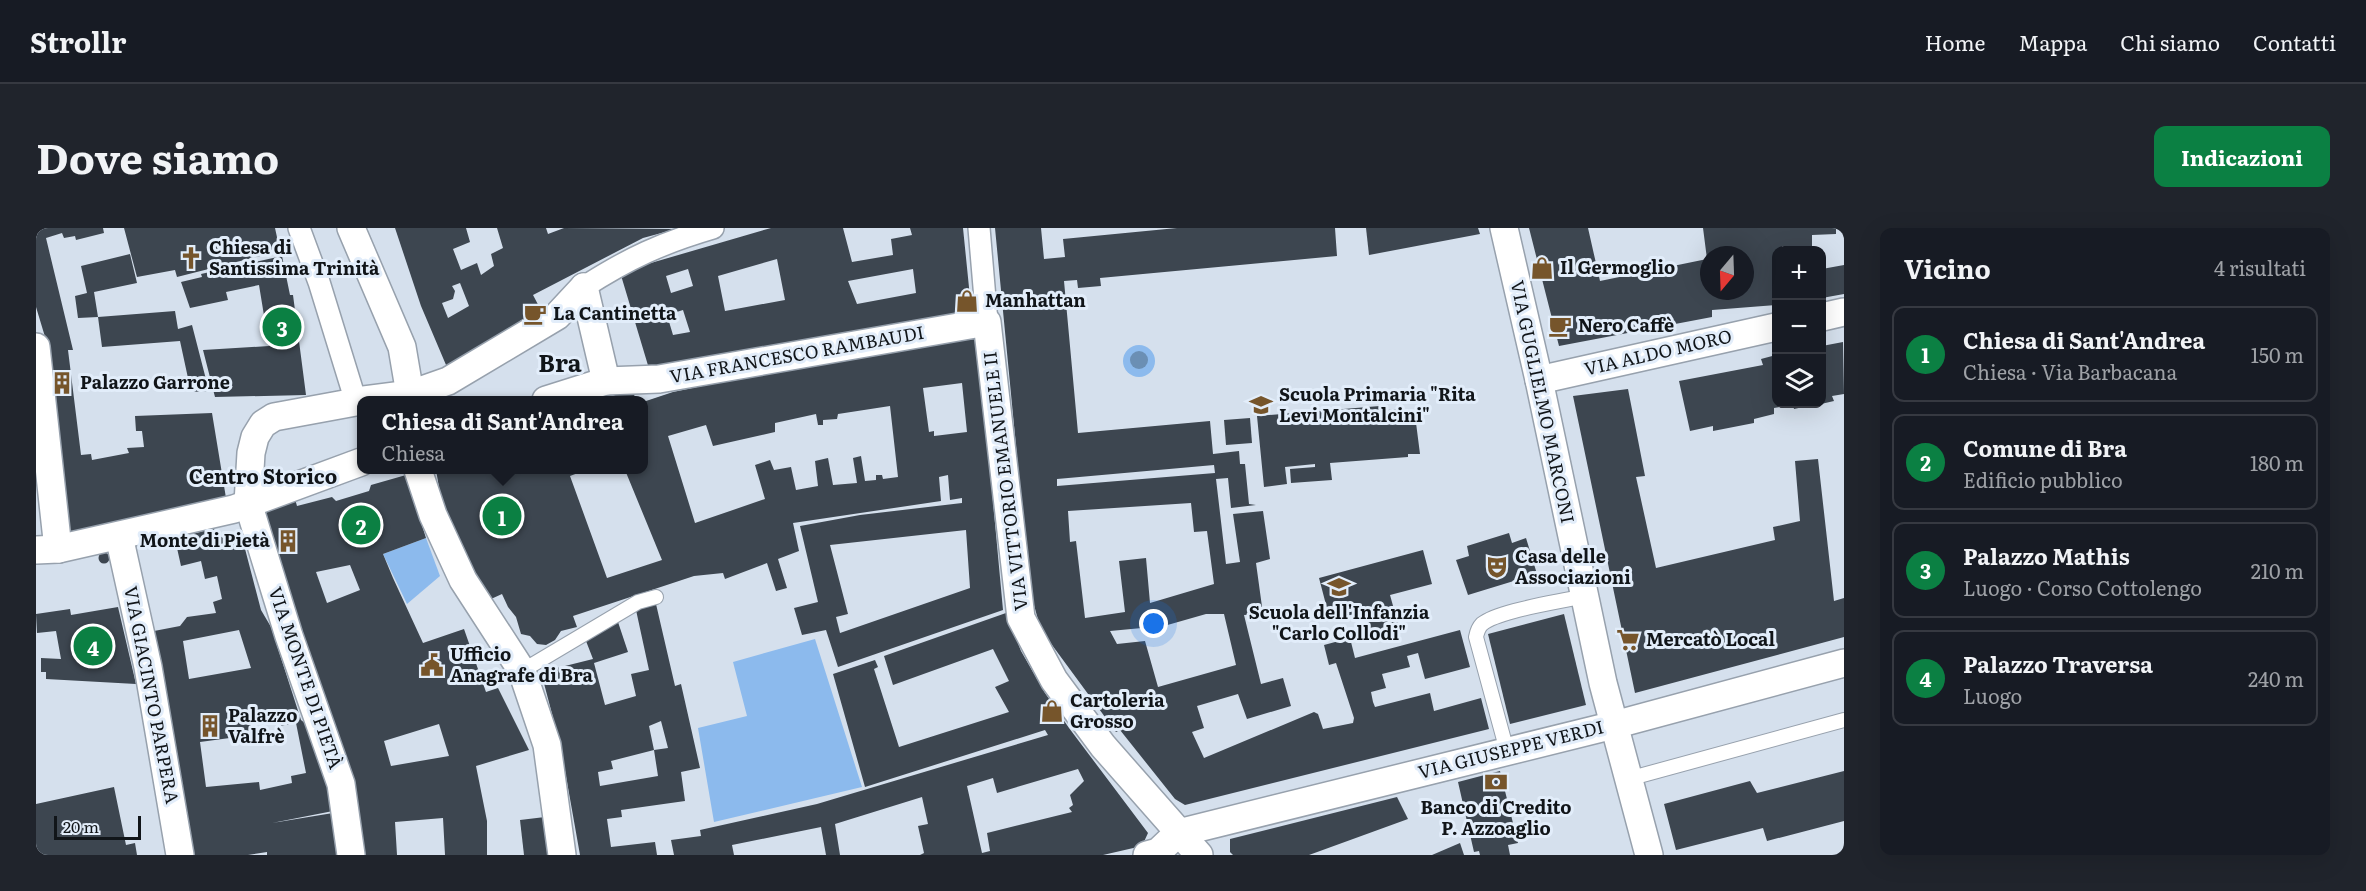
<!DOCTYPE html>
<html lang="it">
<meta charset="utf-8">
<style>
:root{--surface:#171b24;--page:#20242c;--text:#f1f3f6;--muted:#9ea1a6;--line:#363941;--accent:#0b8043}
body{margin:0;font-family:Literata,serif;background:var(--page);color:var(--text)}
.controls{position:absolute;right:18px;top:18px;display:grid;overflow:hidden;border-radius:12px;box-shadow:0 6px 24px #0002}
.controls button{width:54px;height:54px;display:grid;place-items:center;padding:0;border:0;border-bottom:2px solid var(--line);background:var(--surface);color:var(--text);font:30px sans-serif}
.compass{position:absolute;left:1664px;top:18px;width:54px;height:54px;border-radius:50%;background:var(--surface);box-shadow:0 6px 24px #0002;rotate:199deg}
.scale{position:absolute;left:18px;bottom:15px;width:87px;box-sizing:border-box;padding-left:6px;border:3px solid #111519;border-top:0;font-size:16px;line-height:21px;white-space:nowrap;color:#111519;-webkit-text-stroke:4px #e2edfa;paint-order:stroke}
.you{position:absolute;left:1118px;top:396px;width:21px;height:21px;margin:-15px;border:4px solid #fff;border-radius:50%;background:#1a73e8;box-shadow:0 0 0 9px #1a73e833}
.badge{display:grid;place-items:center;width:39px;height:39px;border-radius:50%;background:var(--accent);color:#fff;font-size:20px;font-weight:700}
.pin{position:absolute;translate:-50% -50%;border:3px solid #fff;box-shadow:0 2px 6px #0006}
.popup{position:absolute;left:321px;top:168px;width:291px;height:78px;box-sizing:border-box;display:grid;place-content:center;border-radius:12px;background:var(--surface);filter:drop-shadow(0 2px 4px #0005);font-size:20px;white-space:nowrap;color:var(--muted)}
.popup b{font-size:22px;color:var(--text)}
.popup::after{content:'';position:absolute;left:50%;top:100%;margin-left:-12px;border:12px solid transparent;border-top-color:var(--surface)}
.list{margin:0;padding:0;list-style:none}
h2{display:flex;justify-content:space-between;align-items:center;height:78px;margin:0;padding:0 24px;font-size:26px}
h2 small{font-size:20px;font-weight:400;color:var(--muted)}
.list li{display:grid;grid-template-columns:39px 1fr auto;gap:18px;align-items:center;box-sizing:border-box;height:96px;margin:0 12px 12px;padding:0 12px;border:2px solid var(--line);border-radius:12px}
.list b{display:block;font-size:22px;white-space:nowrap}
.list p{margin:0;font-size:20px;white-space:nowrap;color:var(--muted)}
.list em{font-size:20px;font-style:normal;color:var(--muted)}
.icon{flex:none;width:33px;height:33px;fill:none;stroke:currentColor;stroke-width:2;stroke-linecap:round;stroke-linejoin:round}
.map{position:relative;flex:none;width:1808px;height:627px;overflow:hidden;border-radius:12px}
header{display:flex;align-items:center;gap:36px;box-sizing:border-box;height:84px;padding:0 30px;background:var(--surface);border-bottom:2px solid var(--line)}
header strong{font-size:28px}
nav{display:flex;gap:33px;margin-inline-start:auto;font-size:21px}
.intro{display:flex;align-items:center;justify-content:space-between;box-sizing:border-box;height:144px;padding:0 36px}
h1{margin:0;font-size:42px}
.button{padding:15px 27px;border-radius:12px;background:var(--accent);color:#fff;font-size:21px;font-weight:700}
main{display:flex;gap:36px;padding:0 36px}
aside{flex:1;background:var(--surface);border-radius:12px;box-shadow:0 6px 24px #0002}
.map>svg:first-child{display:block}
.green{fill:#8cbaed}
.building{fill:#3d4650;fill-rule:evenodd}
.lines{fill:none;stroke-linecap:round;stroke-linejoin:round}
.service-casing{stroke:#97a1ad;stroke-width:16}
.pedestrian-casing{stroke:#97a1ad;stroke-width:24}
.minor-casing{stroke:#97a1ad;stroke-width:30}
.service{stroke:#fff;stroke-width:14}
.pedestrian{stroke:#fff;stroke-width:21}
.minor{stroke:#fff;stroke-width:27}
.tree{fill:#6b8fb4}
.labels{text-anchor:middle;stroke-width:6;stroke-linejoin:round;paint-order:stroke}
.poi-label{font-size:18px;font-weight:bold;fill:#111519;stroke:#e2edfa;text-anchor:start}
.street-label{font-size:18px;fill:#111519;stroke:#e2edfa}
.neighbourhood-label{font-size:20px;font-weight:bold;fill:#111519;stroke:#e2edfa}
.district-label{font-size:24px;font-weight:bold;fill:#111519;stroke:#e2edfa}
</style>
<header>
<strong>Strollr</strong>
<nav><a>Home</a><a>Mappa</a><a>Chi siamo</a><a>Contatti</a></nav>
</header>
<div class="intro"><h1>Dove siamo</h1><a class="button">Indicazioni</a></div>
<main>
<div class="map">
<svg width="1808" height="627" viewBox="0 0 1808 627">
<rect width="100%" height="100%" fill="#d5e0ed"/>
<g class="green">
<circle cx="1103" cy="133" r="16"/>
<path d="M390,310L404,348L371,376L347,326Z"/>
<path d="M779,411L826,559L678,594L662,500L711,488L697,434Z"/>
</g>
<g class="building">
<path d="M0,0H67L68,5L40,12L39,8L28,10L26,5L10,10L37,122H32L45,227L55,226L56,232L93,225L91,220L108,219L106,203H100L99,188L176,185L190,270L32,304L13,122L0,79Z"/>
<path d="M88,0H239L244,23L141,49L139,42L101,49Z"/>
<path d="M359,0H430L434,14L417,21L425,42L441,35L445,47L458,38L455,26L467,20L461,0H510L512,6L528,0L640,1L607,10L497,67L507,86L413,144L385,78ZM424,55L433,78L412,90L406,75L417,71L419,63L416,58Z"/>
<path d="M735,0H807L816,34L857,27L855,11L876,7L874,0H927L936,89L614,144L584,44ZM741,31L749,72L689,83L682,48ZM652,41L657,58L635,65L630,48ZM877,41L880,65L821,76L812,53ZM647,82L654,104L637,107L631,87Z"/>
<path d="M959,0H1005L1008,31L1029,29L1027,11L1141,0H1299L1301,28L1064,50L1065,58L1042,60L1041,52L1028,53L1042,205L1174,193L1177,226L1203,223L1204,236H1209L1213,276L1220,277L1195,280L1192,250L1180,251L1190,336L1204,334L1197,286L1227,283L1234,331L1220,335L1227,386L1208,387L1225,456L1247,450L1255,478L1211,491L1202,466L1161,478L1168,500L1156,504L1168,530L1278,484L1282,486L1287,501L1317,495L1318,490L1300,435L1293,437L1288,417L1314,410L1319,430L1424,402L1434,439L1389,451L1382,425L1371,428L1374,439L1346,446L1350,460L1335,464L1337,474L1339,479L1394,465L1398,483L1445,470L1453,501L1149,577L1139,571L1084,502L1080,504L1005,402L994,363ZM1178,237L1179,245L1021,258V251ZM1155,275L1158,304L1171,303L1178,356L1114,375L1110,330L1083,333L1089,384L1049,390L1040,313L1034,314L1032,283ZM1170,386H1188L1200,437L1122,459L1109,413L1081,416L1074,403L1106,400L1107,404Z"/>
<path d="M1330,0H1442L1444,6L1333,27Z"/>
<path d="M1493,0H1552L1564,53L1671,31L1667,0H1800V6L1776,7V18H1746L1747,22H1740V77L1676,82V89L1523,118ZM1673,27H1709V63H1673Z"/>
<path d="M94,26L101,55L58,64L62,89L139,83L142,101L156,97L173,163L155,164L144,113L66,119L62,89L42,90L39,68L51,65L45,38Z"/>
<path d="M246,28L254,67H257L270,167L179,169L167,122L233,118L223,57L190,64L192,72L154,80L145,54L166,49L165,46Z"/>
<path d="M1808,37V66L1786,70V41Z"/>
<path d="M942,111L967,382L802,439L790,402L766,407L758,380L782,374L764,298L824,287L926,275V270L914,272L912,247L903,249L905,273L757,295L763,323L742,331L751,360L740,363L731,335L689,351L687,345L658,348L537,388L541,399L525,403L519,412L510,417L501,416L494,408L485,406L480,389L472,379L466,366L455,371L438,352L404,265L400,242H550L534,248L571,350L626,332L589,242H607V174L637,164L715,148L924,112ZM926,155L931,204L898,208V203L893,204L887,160ZM854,178L862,249L847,251L846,247H840V252L829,253L825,228L817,230L821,255L797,257L792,230L779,233L782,258L760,262L755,239L738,242L734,232L719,237L729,271L659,295L632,208L670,197L677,218L739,204V195L780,186L782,197H787V192L801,191L802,186ZM930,302L934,360L804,405L800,389L812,386L794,317Z"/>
<path d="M1807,114L1808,166L1796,168L1798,173L1785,176L1786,118Z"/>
<path d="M1740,127V176H1781L1758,181L1757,177L1738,180V186L1718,191V195L1677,203V198L1654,203L1643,153L1727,137L1725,131Z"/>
<path d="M596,161L600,172H566Z"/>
<path d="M1592,161L1609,248L1600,249L1620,340L1739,312L1737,299L1764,293L1759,233L1782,231L1798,373L1808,370V409L1599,465L1537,168Z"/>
<path d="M1344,178V183L1367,180L1368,188L1379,187L1384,226H1372V229L1294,235L1296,252L1255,255L1254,241L1279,239V236L1249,239L1251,256L1228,259L1221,188Z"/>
<path d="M1214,190L1216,215L1190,217L1188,192Z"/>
<path d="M370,247L390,310L347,326L357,350L387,415L428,401L450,464L462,460L493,522L440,538L451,593V627H409L407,590L359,594L361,627H325L223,281L259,271L261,278L296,269L300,273L333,263L335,257ZM314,337L324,362L291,375L280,344ZM403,496L413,528L355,538L348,513Z"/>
<path d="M178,300L181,310L206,304L209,310L208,317L225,382L235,399L265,492L276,501L286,530L297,583L236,595L297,585L302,627H231V624L212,627H158L118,403L144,398L151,389L180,385L177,374L186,371L181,348L169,351L165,333L145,338L139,311ZM203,402L215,440L153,451L147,413ZM241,492L243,498L260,495L270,545L255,548L256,555L224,562L223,554L170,559L164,514L216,507L215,497Z"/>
<path d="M1473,305L1476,315L1490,310L1501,346L1432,367L1420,332L1433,328L1431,318Z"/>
<path d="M1387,322L1396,356L1354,367L1364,403L1333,411L1326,384L1294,392L1283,350Z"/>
<circle cx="68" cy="330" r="5.5"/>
<path d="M620,376L639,458L645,456L664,540L645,544L649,573L585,582L586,589L571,591L575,619L619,614L621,627H544L525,520L505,444L557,431L550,413L582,394L592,424L558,435L569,477L600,468L595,446L613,442L600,382ZM625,493L632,520L618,522L613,498ZM618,522L622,548L564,558L562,544L577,541L575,533Z"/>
<path d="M82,379L100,456L10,451V444H5V430L25,431L20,403L1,405L0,386L34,381L35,387Z"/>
<path d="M970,385L985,423L1009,465L1033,500L1112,605L1106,618L1067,627H884L888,625L882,598L892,596L886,569L799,596L804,627H790L785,599L696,617L698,627H638L635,612L665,608L664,602L781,576L1012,507L1009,502L829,559L797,446L839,432L842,439L838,441L863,519L973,484L959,459L973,453L957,421L857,457L848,428ZM1042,541L1048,553L1034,567L1037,577L1033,580L1036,584L951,605L954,623L946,625L931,558L957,550L961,565Z"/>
<path d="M1528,386L1550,477L1474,496L1452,406Z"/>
<path d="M1464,543L1482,615L1472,617L1474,627H1444L1443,623L1438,624L1422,554Z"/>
<path d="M1808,543V593L1731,613L1727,600L1640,622L1628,576L1714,553L1721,565Z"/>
<path d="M78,559L90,617L99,615L101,627H0V576Z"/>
<path d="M1361,569L1372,591L1273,627H1197L1194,624V611Z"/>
<path d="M509,589L513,627H488L484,592Z"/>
<path d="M1424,615L1428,627H1396Z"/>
</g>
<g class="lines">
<g class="service-casing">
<g id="service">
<path d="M486,443L602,374L620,369"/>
<path d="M1471,523L1440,409C1441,404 1442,400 1446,396C1463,382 1525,374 1548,368"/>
<path d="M1592,551L1808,492"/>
</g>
</g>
<g class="pedestrian-casing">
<g id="pedestrian">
<path d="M263,0L283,54L320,174"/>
<path d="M943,0L951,94"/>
<path d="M548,59C593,30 626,15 677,0"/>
</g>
</g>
<g class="minor-casing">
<g id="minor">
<path d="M315,0L366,119L375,172"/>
<path d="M1468,0L1503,152L1567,455L1613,627"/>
<path d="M548,59L570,153"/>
<path d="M1786,89L1808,84"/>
<path d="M0,119L22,321"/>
<path d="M1503,152L1740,99"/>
<path d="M328,172L375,166L412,153L521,88L548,59"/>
<path d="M510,172L570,153L623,151L951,94L985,390L1018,452L1067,518L1163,627"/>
<path d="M382,242L397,287L427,352L486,443L511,517L526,627"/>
<path d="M83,308L112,439L144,627"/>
<path d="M0,322L22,321L198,281L325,234"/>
<path d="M1142,605L1578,497L1808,435"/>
<path d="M315,627L305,556L253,408L212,275L215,225L219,209L227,196L238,189L325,173"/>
<path d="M1111,627L1122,624L1142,605"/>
</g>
</g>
<use href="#service" class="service"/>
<use href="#pedestrian" class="pedestrian"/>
<use href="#minor" class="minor"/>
</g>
<circle class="tree" cx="1103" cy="132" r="9"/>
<defs>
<g id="church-bare" transform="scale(1.8)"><path d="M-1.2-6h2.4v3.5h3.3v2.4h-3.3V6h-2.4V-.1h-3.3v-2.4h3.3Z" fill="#76552b" stroke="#e2edfa" stroke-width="2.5" paint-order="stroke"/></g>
<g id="shop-bare" transform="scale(1.8)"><path d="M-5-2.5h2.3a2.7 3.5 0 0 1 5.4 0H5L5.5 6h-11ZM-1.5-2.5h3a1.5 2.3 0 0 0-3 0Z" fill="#76552b" stroke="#e2edfa" stroke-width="2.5" paint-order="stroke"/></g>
<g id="cafe-bare" transform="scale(1.8)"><path d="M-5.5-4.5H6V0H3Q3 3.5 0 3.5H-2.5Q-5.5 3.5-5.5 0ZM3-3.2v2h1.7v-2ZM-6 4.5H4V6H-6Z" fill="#76552b" stroke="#e2edfa" stroke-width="2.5" paint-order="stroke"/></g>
<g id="building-bare" transform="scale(1.8)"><path d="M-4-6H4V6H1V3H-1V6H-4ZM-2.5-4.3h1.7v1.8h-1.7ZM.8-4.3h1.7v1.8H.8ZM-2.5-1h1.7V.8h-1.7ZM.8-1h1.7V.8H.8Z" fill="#76552b" stroke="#e2edfa" stroke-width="2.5" paint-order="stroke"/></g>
<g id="school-bare" transform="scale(1.8)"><path d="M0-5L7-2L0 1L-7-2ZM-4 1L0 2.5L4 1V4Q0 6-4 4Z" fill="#76552b" stroke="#e2edfa" stroke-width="2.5" paint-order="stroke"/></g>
<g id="theatre-bare" transform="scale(1.8)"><path d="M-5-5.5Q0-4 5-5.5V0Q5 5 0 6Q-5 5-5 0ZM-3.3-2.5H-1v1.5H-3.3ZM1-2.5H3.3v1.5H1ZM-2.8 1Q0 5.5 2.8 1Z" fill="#76552b" stroke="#e2edfa" stroke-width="2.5" paint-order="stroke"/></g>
<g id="supermarket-bare" transform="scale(1.8)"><path d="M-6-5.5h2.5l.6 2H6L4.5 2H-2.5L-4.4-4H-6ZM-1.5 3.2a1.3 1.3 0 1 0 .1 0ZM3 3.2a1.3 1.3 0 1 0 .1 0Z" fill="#76552b" stroke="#e2edfa" stroke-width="2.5" paint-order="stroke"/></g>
<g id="civic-bare" transform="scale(1.8)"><path d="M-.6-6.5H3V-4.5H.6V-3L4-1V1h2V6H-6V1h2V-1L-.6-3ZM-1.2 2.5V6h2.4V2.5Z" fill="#76552b" stroke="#e2edfa" stroke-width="2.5" paint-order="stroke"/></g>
<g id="bank-bare" transform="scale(1.8)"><path d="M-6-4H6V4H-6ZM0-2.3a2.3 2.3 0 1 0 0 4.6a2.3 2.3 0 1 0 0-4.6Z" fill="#76552b" stroke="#e2edfa" stroke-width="2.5" paint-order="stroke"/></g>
</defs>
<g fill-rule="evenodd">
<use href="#church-bare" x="155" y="30"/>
<use href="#shop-bare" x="1506" y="40"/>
<use href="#shop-bare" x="931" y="73"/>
<use href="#cafe-bare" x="499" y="86"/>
<use href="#cafe-bare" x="1524" y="98"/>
<use href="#building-bare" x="26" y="155"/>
<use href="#school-bare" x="1225" y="177"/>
<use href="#building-bare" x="252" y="313"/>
<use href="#theatre-bare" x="1461" y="339"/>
<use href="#school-bare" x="1303" y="359"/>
<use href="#supermarket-bare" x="1592" y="412"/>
<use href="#civic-bare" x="396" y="437"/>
<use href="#shop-bare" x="1016" y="483"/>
<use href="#building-bare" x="174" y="498"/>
<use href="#bank-bare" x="1460" y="554"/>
</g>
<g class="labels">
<g class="poi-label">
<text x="173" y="26">Chiesa di<tspan x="173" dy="21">Santissima Trinità</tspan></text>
<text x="1524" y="46">Il Germoglio</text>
<text x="949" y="79">Manhattan</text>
<text x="517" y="92">La Cantinetta</text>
<text x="1542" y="104">Nero Caffè</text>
<text x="44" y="161">Palazzo Garrone</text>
<text x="1243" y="173">Scuola Primaria "Rita<tspan x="1243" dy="21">Levi Montalcini"</tspan></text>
<text x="234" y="319" text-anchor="end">Monte di Pietà</text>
<text x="1479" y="335">Casa delle<tspan x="1479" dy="21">Associazioni</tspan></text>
<text x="1303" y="391" text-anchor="middle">Scuola dell'Infanzia<tspan x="1303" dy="21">"Carlo Collodi"</tspan></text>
<text x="1610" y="418">Mercatò Local</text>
<text x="414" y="433">Ufficio<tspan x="414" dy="21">Anagrafe di Bra</tspan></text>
<text x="1034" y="479">Cartoleria<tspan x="1034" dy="21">Grosso</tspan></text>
<text x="192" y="494">Palazzo<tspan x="192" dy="21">Valfrè</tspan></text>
<text x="1460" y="586" text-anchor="middle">Banco di Credito<tspan x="1460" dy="21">P. Azzoaglio</tspan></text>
</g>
<g class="street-label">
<text transform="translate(1622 125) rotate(-13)" y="6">VIA ALDO MORO</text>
<text transform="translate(761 127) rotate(-10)" y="6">VIA FRANCESCO RAMBAUDI</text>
<text transform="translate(1506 174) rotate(78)" y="6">VIA GUGLIELMO MARCONI</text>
<text transform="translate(970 253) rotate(-97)" y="6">VIA VITTORIO EMANUELE II</text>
<text transform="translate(269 450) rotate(71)" y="6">VIA MONTE DI PIETÀ</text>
<text transform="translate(115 467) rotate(79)" y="6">VIA GIACINTO PARPERA</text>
<text transform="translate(1475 522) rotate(-14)" y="6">VIA GIUSEPPE VERDI</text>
</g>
<g class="neighbourhood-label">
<text x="227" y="256">Centro Storico</text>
</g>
<g class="district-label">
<text x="524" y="144">Bra</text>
</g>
</g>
</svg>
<div class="controls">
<button>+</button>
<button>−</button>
<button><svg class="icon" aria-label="layers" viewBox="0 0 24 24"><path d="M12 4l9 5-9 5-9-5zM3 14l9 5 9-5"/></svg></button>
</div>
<svg class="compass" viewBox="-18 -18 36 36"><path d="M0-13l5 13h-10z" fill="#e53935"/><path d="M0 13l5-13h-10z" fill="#9ea1a6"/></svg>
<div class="scale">20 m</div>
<div class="you"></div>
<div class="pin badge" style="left:466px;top:288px">1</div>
<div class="popup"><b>Chiesa di Sant'Andrea</b>Chiesa</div>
<div class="pin badge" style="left:325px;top:297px">2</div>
<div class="pin badge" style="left:246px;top:99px">3</div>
<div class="pin badge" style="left:57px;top:418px">4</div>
</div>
<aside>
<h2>Vicino<small>4 risultati</small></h2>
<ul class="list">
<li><span class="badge">1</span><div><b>Chiesa di Sant'Andrea</b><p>Chiesa · Via Barbacana</p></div><em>150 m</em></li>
<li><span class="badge">2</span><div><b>Comune di Bra</b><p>Edificio pubblico</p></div><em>180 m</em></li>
<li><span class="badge">3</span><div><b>Palazzo Mathis</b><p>Luogo · Corso Cottolengo</p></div><em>210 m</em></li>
<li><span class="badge">4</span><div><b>Palazzo Traversa</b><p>Luogo</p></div><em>240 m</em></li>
</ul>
</aside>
</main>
